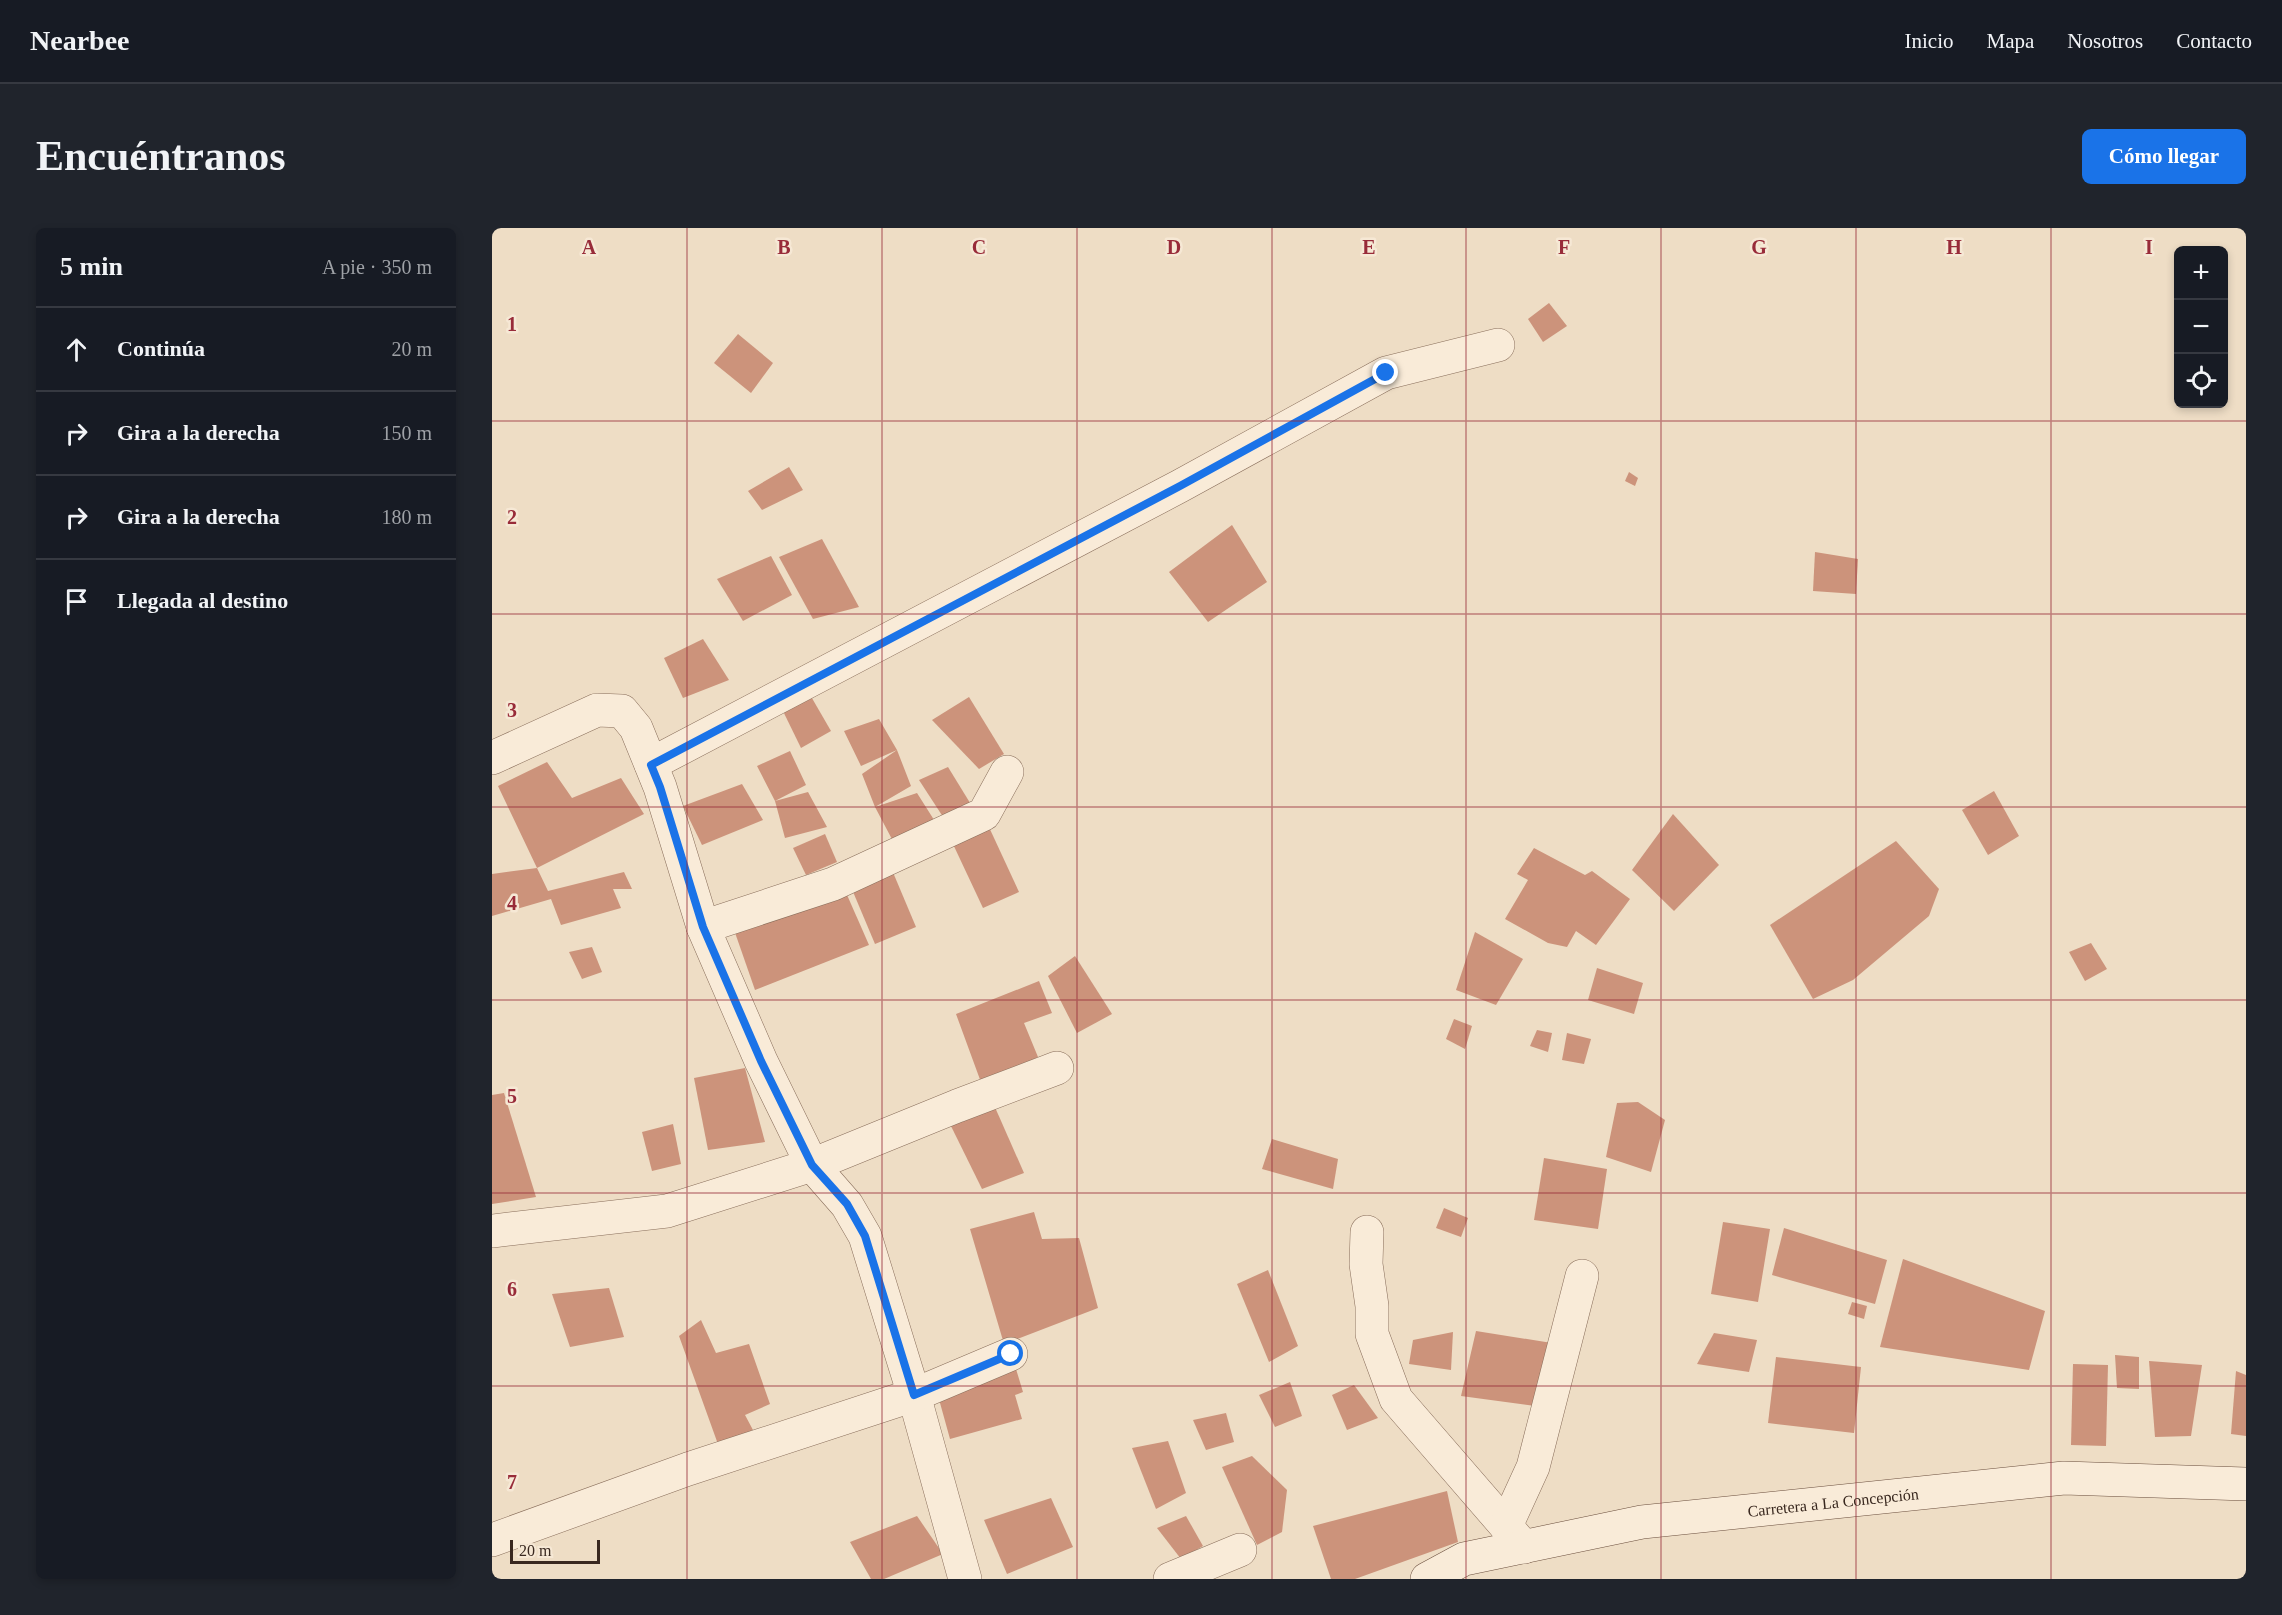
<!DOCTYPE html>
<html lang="es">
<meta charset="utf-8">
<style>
:root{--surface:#171b24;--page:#20242c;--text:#f1f3f6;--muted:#9ea1a6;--line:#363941;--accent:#1a73e8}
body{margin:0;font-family:Georgia,serif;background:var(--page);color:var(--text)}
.controls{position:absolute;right:18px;top:18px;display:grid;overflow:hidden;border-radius:9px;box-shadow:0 3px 9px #0003}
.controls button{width:54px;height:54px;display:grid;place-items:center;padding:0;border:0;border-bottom:2px solid var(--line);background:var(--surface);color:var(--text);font:30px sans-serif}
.scale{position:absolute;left:18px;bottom:15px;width:90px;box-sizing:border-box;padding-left:6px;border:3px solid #39281f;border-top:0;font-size:16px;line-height:21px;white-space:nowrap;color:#39281f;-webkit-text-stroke:4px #f6e8d5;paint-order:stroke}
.stop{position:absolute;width:18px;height:18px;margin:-14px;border:4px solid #1a73e8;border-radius:50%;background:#fff}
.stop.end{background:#1a73e8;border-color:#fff;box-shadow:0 2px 6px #0008}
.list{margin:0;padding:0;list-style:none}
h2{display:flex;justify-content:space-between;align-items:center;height:78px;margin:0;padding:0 24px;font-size:26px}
h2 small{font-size:20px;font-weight:400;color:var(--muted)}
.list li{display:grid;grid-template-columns:39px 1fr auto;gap:18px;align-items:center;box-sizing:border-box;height:84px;padding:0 24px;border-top:2px solid var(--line)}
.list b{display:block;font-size:22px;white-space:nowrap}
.list em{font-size:20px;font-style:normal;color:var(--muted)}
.icon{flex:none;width:33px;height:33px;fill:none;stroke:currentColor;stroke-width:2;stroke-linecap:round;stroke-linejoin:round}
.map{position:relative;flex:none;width:1754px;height:1351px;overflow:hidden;border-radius:9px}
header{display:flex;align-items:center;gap:36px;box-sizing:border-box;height:84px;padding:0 30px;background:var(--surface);border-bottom:2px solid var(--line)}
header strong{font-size:28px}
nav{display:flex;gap:33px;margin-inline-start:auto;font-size:21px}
.intro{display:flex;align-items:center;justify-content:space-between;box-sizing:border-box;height:144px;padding:0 36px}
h1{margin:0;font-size:42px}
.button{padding:15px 27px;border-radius:9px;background:var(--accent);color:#fff;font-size:21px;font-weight:700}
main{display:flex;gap:36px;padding:0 36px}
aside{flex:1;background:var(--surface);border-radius:9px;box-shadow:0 3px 9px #0003}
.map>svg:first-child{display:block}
.building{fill:#cc937b}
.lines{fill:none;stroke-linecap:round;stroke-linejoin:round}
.street-casing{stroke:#896e5b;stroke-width:34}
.secondary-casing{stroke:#6b4f3e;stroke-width:34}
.street{stroke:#f9ebd8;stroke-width:33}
.secondary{stroke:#f9ebd8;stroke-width:33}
.route{stroke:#1a73e8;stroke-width:8}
.grid{fill:none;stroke:#982b39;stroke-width:1.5;stroke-opacity:0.55}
.labels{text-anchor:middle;stroke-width:5;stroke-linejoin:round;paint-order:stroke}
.street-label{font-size:16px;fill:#39281f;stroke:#f6e8d5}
.grid-label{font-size:20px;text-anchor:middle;font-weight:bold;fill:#982b39;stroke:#f6e8d5;stroke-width:5;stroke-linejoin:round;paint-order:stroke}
</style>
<header>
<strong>Nearbee</strong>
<nav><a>Inicio</a><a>Mapa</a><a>Nosotros</a><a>Contacto</a></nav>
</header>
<div class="intro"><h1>Encuéntranos</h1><a class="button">Cómo llegar</a></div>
<main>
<aside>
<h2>5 min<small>A pie · 350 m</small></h2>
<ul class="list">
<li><svg class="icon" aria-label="ahead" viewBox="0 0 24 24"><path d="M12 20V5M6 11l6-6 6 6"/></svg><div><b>Continúa</b></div><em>20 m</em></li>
<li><svg class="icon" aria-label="right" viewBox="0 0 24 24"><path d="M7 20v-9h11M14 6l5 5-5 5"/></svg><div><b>Gira a la derecha</b></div><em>150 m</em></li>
<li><svg class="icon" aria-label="right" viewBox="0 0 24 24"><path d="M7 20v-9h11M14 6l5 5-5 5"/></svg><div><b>Gira a la derecha</b></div><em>180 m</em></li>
<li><svg class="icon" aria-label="arrive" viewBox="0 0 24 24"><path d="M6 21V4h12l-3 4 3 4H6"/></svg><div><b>Llegada al destino</b></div></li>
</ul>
</aside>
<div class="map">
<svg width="1754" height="1351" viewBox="0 0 1754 1351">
<rect width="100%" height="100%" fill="#eeddc5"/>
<g class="building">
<path d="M1057,75L1075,98L1051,114L1036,91Z"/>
<path d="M246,106L281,135L259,165L222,135Z"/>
<path d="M297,239L311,262L270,282L256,263Z"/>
<path d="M1137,244L1146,250L1143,258L1133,253Z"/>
<path d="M740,297L775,354L716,394L677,344Z"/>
<path d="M330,311L367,379L321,391L287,329Z"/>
<path d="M1323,324L1366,331L1364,366L1321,363Z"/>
<path d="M279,328L300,367L251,393L225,351Z"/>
<path d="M211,411L237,452L191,470L172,430Z"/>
<path d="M317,465L339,503L309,520L289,479Z"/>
<path d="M477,469L512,526L487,541L440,492Z"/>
<path d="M387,491L405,522L419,558L383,579L425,565L444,595L402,615L383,579L370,546L405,522L369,538L352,503Z"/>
<path d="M298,523L314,557L283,573L316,564L335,599L293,610L283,573L265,538Z"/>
<path d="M55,534L80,570L129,550L152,586L45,640L56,663L132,644L140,661H121L129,680L69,697L59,671L0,688V646L45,640L6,558Z"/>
<path d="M456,539L483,583L455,595L427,552Z"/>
<path d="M250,556L271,592L210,617L191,578Z"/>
<path d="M1502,563L1527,608L1496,627L1470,582Z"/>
<path d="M1181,586L1227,637L1182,683L1140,642Z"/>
<path d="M496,597L527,664L491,680L460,614Z"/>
<path d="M333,606L345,634L314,647L301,620Z"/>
<path d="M1404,613L1447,661L1437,688L1361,752L1321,771L1278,697Z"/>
<path d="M1042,620L1093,647L1100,643L1138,671L1104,717L1084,703L1075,719L1056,715L1013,691L1036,652L1025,646Z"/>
<path d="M400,642L424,699L383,716L359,659Z"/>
<path d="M352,660L377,717L263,762L240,696Z"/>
<path d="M983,704L1031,731L1004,777L964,762Z"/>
<path d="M1599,715L1615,741L1593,753L1577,724Z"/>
<path d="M100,719L110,744L90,751L77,724Z"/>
<path d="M583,728L620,786L585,805L556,748Z"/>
<path d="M1105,740L1151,755L1142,786L1096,772Z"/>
<path d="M547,753L560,785L532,795L546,829L490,857L464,786Z"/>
<path d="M962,791L980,798L973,821L954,811Z"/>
<path d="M1045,802L1060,805L1056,824L1038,818Z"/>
<path d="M1075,805L1099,811L1092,836L1070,832Z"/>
<path d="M253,840L273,914L216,922L202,850Z"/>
<path d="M12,865L44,969L0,976V867Z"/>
<path d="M1146,874L1173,892L1159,944L1114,929L1125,875Z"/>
<path d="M502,877L532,945L490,961L456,892Z"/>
<path d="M181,896L189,936L160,943L150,904Z"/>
<path d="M780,911L846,931L841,961L770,941Z"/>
<path d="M1052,930L1115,941L1106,1001L1042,992Z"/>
<path d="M952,980L976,990L969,1009L944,1000Z"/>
<path d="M542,984L550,1011L587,1010L606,1080L512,1116L478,1001Z"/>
<path d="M1231,994L1278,1001L1266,1074L1219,1066Z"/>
<path d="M1292,1000L1395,1032L1383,1076L1280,1047Z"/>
<path d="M1411,1031L1553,1083L1537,1142L1388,1119Z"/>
<path d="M776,1042L806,1118L777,1134L745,1056Z"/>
<path d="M117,1060L132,1109L78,1119L60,1066Z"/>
<path d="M1360,1074L1375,1078L1372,1091L1356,1086Z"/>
<path d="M209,1092L224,1125L257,1116L278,1176L253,1187L261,1202L227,1219L187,1108Z"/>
<path d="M984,1103L1066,1116L1051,1179L969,1168Z"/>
<path d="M961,1104L959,1142L917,1136L921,1112Z"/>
<path d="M1222,1105L1265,1112L1257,1144L1205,1136Z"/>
<path d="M1623,1127L1647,1129V1161L1625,1160Z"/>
<path d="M1284,1129L1369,1139L1362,1205L1276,1195Z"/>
<path d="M1657,1133L1710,1137L1699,1208L1663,1209Z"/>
<path d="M1581,1136L1616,1137L1614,1218L1579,1217Z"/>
<path d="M524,1141L531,1164L523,1167L530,1191L458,1211L445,1164Z"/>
<path d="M1744,1143L1754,1147V1208L1739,1206Z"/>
<path d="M798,1154L810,1188L783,1199L767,1167Z"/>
<path d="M862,1157L886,1190L855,1202L840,1167Z"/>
<path d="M734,1185L742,1214L714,1222L701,1192Z"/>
<path d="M676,1213L694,1265L664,1281L640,1220Z"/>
<path d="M760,1228L795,1262L790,1304L765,1317L730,1239Z"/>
<path d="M955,1263L966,1314L863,1351H839L821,1298Z"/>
<path d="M559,1270L581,1319L515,1346L492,1292Z"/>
<path d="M425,1288L451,1326L392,1351H379L358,1314Z"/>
<path d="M694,1288L711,1318L689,1331L665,1300Z"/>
</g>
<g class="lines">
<g class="street-casing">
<g id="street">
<path d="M0,530L105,482L130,483L144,500L168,559L211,699L269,833L320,937L465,878L565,840"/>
<path d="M159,536L688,258L894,145L1006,117"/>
<path d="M211,699L341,656L492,586L515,544"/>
<path d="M0,1003L175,983L320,937L355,977L373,1008L422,1167L473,1351"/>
<path d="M875,1004L874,1036L880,1078V1106L904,1171L1032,1319"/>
<path d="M1014,1298L1041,1239L1090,1048"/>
<path d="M0,1312L196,1241L422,1167L519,1126"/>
<path d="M678,1351L748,1322"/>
</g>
</g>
<g class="secondary-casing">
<g id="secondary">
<path id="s1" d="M935,1351L972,1331L1150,1294L1572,1250L1754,1256"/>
</g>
</g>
<use href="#street" class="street"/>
<use href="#secondary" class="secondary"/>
</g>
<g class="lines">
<path class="route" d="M519,1126L422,1167L373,1008L355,976L320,937L269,833L211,699L168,559L159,537L688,258L894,145"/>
</g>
<path class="grid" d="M195,0V1351M390,0V1351M585,0V1351M780,0V1351M974,0V1351M1169,0V1351M1364,0V1351M1559,0V1351M0,193H1754M0,386H1754M0,579H1754M0,772H1754M0,965H1754M0,1158H1754"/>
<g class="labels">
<g class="street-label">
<text dy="6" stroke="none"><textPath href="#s1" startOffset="416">Carretera a La Concepción</textPath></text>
</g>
</g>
<g class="grid-label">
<text x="97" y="26">A</text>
<text x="292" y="26">B</text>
<text x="487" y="26">C</text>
<text x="682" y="26">D</text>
<text x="877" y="26">E</text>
<text x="1072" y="26">F</text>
<text x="1267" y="26">G</text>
<text x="1462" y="26">H</text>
<text x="1657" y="26">I</text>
<text x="20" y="103">1</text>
<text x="20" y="296">2</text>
<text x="20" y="489">3</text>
<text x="20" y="682">4</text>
<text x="20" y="875">5</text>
<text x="20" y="1068">6</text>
<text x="20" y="1261">7</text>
</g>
</svg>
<div class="controls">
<button>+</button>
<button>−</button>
<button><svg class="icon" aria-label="locate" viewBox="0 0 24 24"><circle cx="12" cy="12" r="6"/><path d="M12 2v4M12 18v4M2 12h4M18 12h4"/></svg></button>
</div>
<div class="scale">20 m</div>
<div class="stop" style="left:519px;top:1126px"></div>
<div class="stop end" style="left:894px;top:145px"></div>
</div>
</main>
